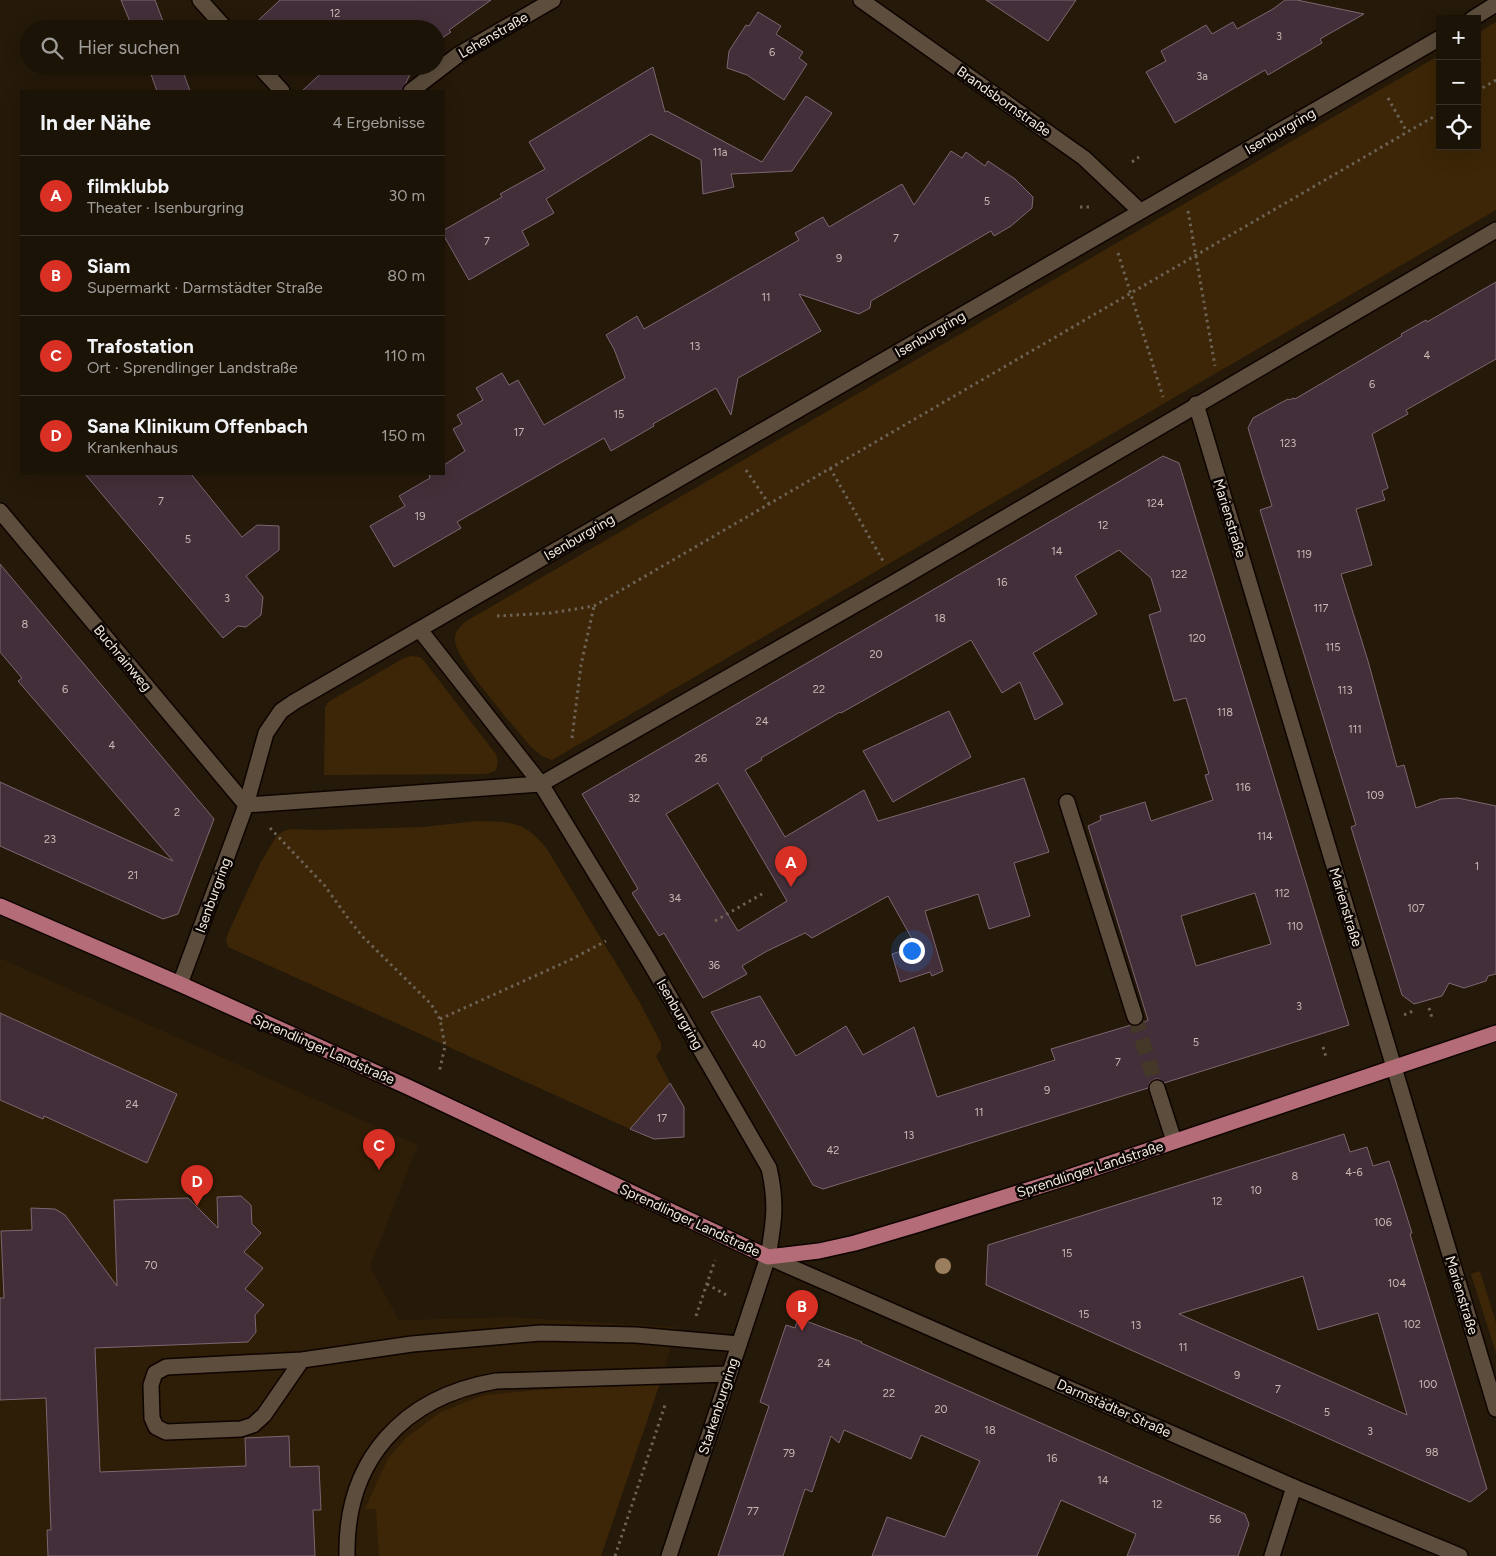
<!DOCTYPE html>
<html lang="de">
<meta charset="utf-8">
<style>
:root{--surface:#1c1307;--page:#251c11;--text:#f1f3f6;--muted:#a09e9b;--line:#3a3228;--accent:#d93025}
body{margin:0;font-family:Figtree,sans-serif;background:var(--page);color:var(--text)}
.controls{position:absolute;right:15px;top:15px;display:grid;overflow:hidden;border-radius:0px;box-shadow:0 5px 20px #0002}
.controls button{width:45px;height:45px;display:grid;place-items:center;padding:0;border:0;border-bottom:1px solid var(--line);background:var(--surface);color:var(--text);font:25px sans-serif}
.you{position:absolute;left:911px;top:950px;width:18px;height:18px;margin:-12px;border:4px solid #fff;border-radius:50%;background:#1a73e8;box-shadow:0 0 0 8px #1a73e833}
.badge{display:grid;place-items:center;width:32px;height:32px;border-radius:50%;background:var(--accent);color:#fff;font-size:16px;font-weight:700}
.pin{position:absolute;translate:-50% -41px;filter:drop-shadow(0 1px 2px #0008)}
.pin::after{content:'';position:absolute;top:26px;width:18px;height:15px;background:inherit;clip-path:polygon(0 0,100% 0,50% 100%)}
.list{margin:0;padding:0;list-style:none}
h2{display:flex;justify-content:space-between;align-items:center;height:65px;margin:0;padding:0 20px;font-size:21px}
h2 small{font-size:16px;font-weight:400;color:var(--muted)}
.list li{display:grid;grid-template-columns:32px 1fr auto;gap:15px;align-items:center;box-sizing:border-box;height:80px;padding:0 20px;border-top:1px solid var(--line)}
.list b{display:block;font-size:19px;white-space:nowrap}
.list p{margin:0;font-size:16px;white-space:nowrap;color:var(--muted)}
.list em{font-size:16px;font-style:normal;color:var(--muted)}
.icon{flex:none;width:28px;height:28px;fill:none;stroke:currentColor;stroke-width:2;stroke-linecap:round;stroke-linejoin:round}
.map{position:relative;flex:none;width:1496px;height:1556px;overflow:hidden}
.search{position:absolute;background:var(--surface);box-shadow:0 5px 20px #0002;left:20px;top:20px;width:425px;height:55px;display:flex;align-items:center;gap:12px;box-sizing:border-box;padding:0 18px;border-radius:28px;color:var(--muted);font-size:19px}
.panel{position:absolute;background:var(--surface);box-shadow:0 5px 20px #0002;left:20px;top:90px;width:425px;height:385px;border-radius:0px}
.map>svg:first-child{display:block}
.built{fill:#2e1d07}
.green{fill:#3c2607}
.building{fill:#432f39;stroke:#7d6671;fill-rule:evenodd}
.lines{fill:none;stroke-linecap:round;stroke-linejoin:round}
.minor-tunnel{stroke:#443829;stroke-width:15;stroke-dasharray:15 8;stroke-linecap:butt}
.minor-casing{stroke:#0e0400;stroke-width:18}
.major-casing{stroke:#0e0400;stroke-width:18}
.path{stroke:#6d6254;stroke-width:3;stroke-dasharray:2.5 4;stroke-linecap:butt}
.minor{stroke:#5c4d3c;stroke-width:15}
.major{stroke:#b46d78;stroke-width:15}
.tree{fill:#9a7e5e}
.labels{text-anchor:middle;stroke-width:5;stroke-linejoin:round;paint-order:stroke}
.number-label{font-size:11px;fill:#c6bab5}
.street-label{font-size:14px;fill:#f2e9de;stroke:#0a0502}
</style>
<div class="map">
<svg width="1496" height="1556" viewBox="0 0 1496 1556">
<rect width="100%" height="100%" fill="#251909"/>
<path class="built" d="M0,958L418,1145L370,1267L399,1320L509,1317L677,1327L660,1383L601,1556H0Z"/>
<g class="green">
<path d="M1496,22V210L552,760L542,756L531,747C515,728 457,662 455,641C454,632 459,628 465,622L1440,55V146H1477V33Z"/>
<path d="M412,656L420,657L424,661L495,753C498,758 499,765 495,771L487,774L324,775L325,708L328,702L404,658Z"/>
<path d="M477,821C510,822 524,820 547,849L640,1003L661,1043V1050L656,1056L670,1083L630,1129L228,947L226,941L228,933L261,862L277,835L284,831L291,829L319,830L423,827Z"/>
<path d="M1480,1271L1496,1323V1353L1471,1274Z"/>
<path d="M618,1383H660L601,1556H379L376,1509H365L388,1458L407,1437L441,1412L484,1395Z"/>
</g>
<g class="building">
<path d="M121,0H155L166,29H133Z"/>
<path d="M280,0H491L449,30L451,32L436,42V29H249Z"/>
<path d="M986,0H1076L1048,41Z"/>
<path d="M1285,0H1297L1364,14L1320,39L1322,43L1268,75L1265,70L1175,123L1146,72L1166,61L1161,51L1206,25L1212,34L1233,22L1237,29L1273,9Z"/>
<path d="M758,12L781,26L776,34L803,52L799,58L807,64L784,100L747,75L727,68L729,51L746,25L749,26Z"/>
<path d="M148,66H181L190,91H157Z"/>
<path d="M329,66H414L402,91H302Z"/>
<path d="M653,67L665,112L667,111L762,162L806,96L832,113L792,171L731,174L734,187L703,194L701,160L651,134L546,199L554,213L522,231L529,245L469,280L444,236V230L502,197L500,194L545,169L529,142Z"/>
<path d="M951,151L962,158L966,152L985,166L988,161L1015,179L1033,197L1032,208L1011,226L994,236L991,231L871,301L870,308L859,314L799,294L821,331L738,378L731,415L716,388L653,424L654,426L611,451L604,438L457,522L461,528L394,567L370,526L405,506L399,496L430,478L429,476L432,474H444V465L465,451L453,429L462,424L457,415L483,400L476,388L502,373L509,385L518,380L544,425L625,378L614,349L606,335L637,316L644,329L799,240L795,233L823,217L829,227L902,184L914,205Z"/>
<path d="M1496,282V359L1406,410L1408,414L1372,434L1388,488L1382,491L1385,500L1356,509L1372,565L1341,574L1368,661L1397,767L1404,765L1416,808L1441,799L1458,798L1496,806V974L1488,976L1486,981L1464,988L1449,983L1442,996L1414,1004L1402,995L1351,827L1356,825L1260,510L1272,506L1248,428L1253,418L1288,399L1289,400L1294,398L1295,399L1402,336L1401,334L1426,320L1427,322Z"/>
<path d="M1163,456L1179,463L1349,1025L1164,1083L1159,1079H1155L1150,1082L1148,1088L823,1189L813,1185L711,1012L760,996L796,1056L846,1026L863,1055L914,1027L937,1097L1055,1060L1051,1049L1131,1025L1137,1026L1148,1020L1088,826L1101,820L1100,816L1145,802L1151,821L1213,800L1205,775L1209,774L1186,698L1174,701L1149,615L1161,611L1151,578L1119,550L1075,576L1097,614L1033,653L1063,704L1035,720L1020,682L1002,693L971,640L841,713L840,712L761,758L762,760L745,770L785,837L864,790L878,821L1024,778L1049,852L1014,863L1030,916L989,929L978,894L925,911L943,971L932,976L930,972L900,982L892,954L916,946L888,896L812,938L805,933L767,951L742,966L747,974L703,998L664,933L659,936L632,893L638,889L582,794ZM718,783L787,901L738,931L666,814ZM1255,893L1271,944L1196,966L1181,916Z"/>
<path d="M85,474H191L242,537L257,525L279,526V550L246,576L263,597L261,615L246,627L238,626L223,638Z"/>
<path d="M0,564L214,819L178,914L163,919L0,846V782L173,861L18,681L22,678L0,652Z"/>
<path d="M949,711L971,757L893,802L863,751Z"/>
<path d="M0,1013L177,1094L147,1163L44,1116L43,1119L0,1100Z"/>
<path d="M670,1083L684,1107V1137L654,1139L630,1129Z"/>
<path d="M1344,1134L1350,1152L1367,1147L1373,1166L1389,1161L1395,1179L1412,1233L1410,1234L1487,1489L1470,1502L986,1285L988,1245ZM1303,1276L1318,1330L1378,1313L1407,1415L1179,1314Z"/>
<path d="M241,1196L251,1205L252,1224L261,1233L244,1252L263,1268L245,1289L264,1305L255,1315L256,1332L248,1342L95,1348L100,1472L246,1466L245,1438L289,1436L290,1467L319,1466L321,1510H313L315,1556H48L47,1530H51L46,1398L0,1400V1298H4L1,1231L32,1230L31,1208L55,1209L65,1215L117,1286L114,1200L188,1198L218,1228L217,1197Z"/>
<path d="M798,1318L862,1342L861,1343L1245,1514L1249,1524L1238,1556H1127L1136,1534L1061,1500L1037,1556H872L887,1517L945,1537L980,1461L921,1435L911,1459L844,1430L839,1443L831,1436L812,1492L805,1489L783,1556H718L769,1406L760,1402L786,1325L795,1328Z"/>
</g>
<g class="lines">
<path class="minor-tunnel" d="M1135,1017L1157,1088"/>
<g class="minor-casing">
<g id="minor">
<path d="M200,0L226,29"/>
<path d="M861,0L1084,158L1140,211"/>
<path d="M1472,19L1496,4"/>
<path d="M259,66L282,91"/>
<path d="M411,91L458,55L553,0"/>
<path d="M1196,404L1496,1409"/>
<path d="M0,511L246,805L541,784L895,582L1496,230"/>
<path d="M420,630L541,784L649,961L769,1168C777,1203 774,1222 768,1257L669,1556"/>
<path d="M1067,802L1135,1017"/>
<path d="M180,984L246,805L266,733L281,711L294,702L1440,38"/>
<path d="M1157,1088L1174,1141"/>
<path d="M768,1257L1294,1487L1460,1556"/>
<path d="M302,1360L264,1415L253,1425L241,1429L166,1432L156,1427L152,1418L151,1385L155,1373L166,1367L302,1360L412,1344L541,1333L636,1335L739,1344"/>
<path d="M347,1556C345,1460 403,1397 496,1381L729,1374"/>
<path d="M1272,1556L1294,1487"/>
</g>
</g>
<g class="major-casing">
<path id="major" d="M0,906L180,984L408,1087L768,1257L819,1251L855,1243L919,1224L1069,1177L1496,1033"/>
</g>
<g class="path">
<path d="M1477,91L1496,80"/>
<path d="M1388,98L1407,132"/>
<path d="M1132,162L1139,157"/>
<path d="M1080,207H1091"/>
<path d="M1188,211L1215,366"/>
<path d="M1118,253L1163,397"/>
<path d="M830,468L883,561"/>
<path d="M746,470L769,504"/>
<path d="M497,616L551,613L594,606L1440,113"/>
<path d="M572,738L581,665L594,606"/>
<path d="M270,828L325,886L350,921L363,937L431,1004L440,1019L445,1046L439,1073"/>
<path d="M715,921L762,894"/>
<path d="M1429,1008L1432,1018"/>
<path d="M1404,1015L1413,1011"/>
<path d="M440,1019L570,960L606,941"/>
<path d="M1323,1047L1326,1057"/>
<path d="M707,1284L728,1296"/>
<path d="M696,1316L715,1260"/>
<path d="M615,1556L666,1402"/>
</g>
<use href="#minor" class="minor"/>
<use href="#major" class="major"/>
</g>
<circle class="tree" cx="943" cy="1266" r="8"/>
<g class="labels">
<g class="number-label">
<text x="335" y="17">12</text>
<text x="1279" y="40">3</text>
<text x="772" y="56">6</text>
<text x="1202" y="80">3a</text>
<text x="720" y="156">11a</text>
<text x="987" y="205">5</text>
<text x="896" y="242">7</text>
<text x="487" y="245">7</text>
<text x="839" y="262">9</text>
<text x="766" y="301">11</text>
<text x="695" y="350">13</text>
<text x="1427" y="359">4</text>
<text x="1372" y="388">6</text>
<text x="619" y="418">15</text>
<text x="519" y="436">17</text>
<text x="1288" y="447">123</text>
<text x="161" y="505">7</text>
<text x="1155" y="507">124</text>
<text x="420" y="520">19</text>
<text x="1103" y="529">12</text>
<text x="188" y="543">5</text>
<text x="1057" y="555">14</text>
<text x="1304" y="558">119</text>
<text x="1179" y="578">122</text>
<text x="1002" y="586">16</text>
<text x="227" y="602">3</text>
<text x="1321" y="612">117</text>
<text x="940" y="622">18</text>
<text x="25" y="628">8</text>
<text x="1197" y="642">120</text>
<text x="1333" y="651">115</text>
<text x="876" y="658">20</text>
<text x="65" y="693">6</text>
<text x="819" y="693">22</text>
<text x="1345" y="694">113</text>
<text x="1225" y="716">118</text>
<text x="762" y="725">24</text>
<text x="1355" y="733">111</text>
<text x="112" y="749">4</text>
<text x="701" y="762">26</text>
<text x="1243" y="791">116</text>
<text x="1375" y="799">109</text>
<text x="634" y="802">32</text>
<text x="177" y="816">2</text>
<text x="1265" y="840">114</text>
<text x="50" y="843">23</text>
<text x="1477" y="870">1</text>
<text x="133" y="879">21</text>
<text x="1282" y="897">112</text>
<text x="675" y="902">34</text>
<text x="1416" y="912">107</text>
<text x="1295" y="930">110</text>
<text x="714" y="969">36</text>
<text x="1299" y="1010">3</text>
<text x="1196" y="1046">5</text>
<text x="759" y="1048">40</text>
<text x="1118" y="1066">7</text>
<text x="1047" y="1094">9</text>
<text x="132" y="1108">24</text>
<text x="979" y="1116">11</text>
<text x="662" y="1122">17</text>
<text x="909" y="1139">13</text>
<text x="833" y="1154">42</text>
<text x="1354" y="1176">4-6</text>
<text x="1295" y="1180">8</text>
<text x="1256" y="1194">10</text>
<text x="1217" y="1205">12</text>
<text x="1383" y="1226">106</text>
<text x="1067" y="1257">15</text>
<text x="151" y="1269">70</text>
<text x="1397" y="1287">104</text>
<text x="1084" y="1318">15</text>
<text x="1412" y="1328">102</text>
<text x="1136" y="1329">13</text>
<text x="1183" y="1351">11</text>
<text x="824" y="1367">24</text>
<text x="1237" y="1379">9</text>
<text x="1428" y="1388">100</text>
<text x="1278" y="1393">7</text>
<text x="889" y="1397">22</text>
<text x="941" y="1413">20</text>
<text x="1327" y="1416">5</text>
<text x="990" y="1434">18</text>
<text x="1370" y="1435">3</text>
<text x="1432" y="1456">98</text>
<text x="789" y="1457">79</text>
<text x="1052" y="1462">16</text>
<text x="1103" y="1484">14</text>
<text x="1157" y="1508">12</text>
<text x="753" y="1515">77</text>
<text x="1215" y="1523">56</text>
</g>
<g class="street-label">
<text transform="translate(493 35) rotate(-30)" y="5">Lehenstraße</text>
<text transform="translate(1004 101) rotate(35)" y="5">Brandsbornstraße</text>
<text transform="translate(1280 131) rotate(-30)" y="5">Isenburgring</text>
<text transform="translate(930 334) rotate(-30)" y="5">Isenburgring</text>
<text transform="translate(1230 518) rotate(73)" y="5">Marienstraße</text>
<text transform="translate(579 537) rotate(-30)" y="5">Isenburgring</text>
<text transform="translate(123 658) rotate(50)" y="5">Buchrainweg</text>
<text transform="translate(213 895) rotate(-70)" y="5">Isenburgring</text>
<text transform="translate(1346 907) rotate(73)" y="5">Marienstraße</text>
<text transform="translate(680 1014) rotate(60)" y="5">Isenburgring</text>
<text transform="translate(324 1049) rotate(24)" y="5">Sprendlinger Landstraße</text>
<text transform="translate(1090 1169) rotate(-18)" y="5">Sprendlinger Landstraße</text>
<text transform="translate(690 1220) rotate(25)" y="5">Sprendlinger Landstraße</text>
<text transform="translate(1462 1295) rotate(73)" y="5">Marienstraße</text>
<text transform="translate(718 1406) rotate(-72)" y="5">Starkenburgring</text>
<text transform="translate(1114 1408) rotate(24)" y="5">Darmstädter Straße</text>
</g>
</g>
</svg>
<div class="controls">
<button>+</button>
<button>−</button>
<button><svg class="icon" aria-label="locate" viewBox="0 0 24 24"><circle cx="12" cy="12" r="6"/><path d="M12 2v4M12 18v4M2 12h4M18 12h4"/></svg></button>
</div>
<div class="you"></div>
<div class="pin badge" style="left:791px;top:887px">A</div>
<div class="pin badge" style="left:802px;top:1331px">B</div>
<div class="pin badge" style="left:379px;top:1170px">C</div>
<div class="pin badge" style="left:197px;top:1206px">D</div>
<div class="search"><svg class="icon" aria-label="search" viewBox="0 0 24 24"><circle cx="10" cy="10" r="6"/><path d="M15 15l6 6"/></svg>Hier suchen</div>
<section class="panel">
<h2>In der Nähe<small>4 Ergebnisse</small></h2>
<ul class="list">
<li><span class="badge">A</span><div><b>filmklubb</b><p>Theater · Isenburgring</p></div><em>30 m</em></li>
<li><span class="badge">B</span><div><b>Siam</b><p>Supermarkt · Darmstädter Straße</p></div><em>80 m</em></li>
<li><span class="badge">C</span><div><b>Trafostation</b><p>Ort · Sprendlinger Landstraße</p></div><em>110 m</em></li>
<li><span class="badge">D</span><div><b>Sana Klinikum Offenbach</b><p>Krankenhaus</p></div><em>150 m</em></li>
</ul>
</section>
</div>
